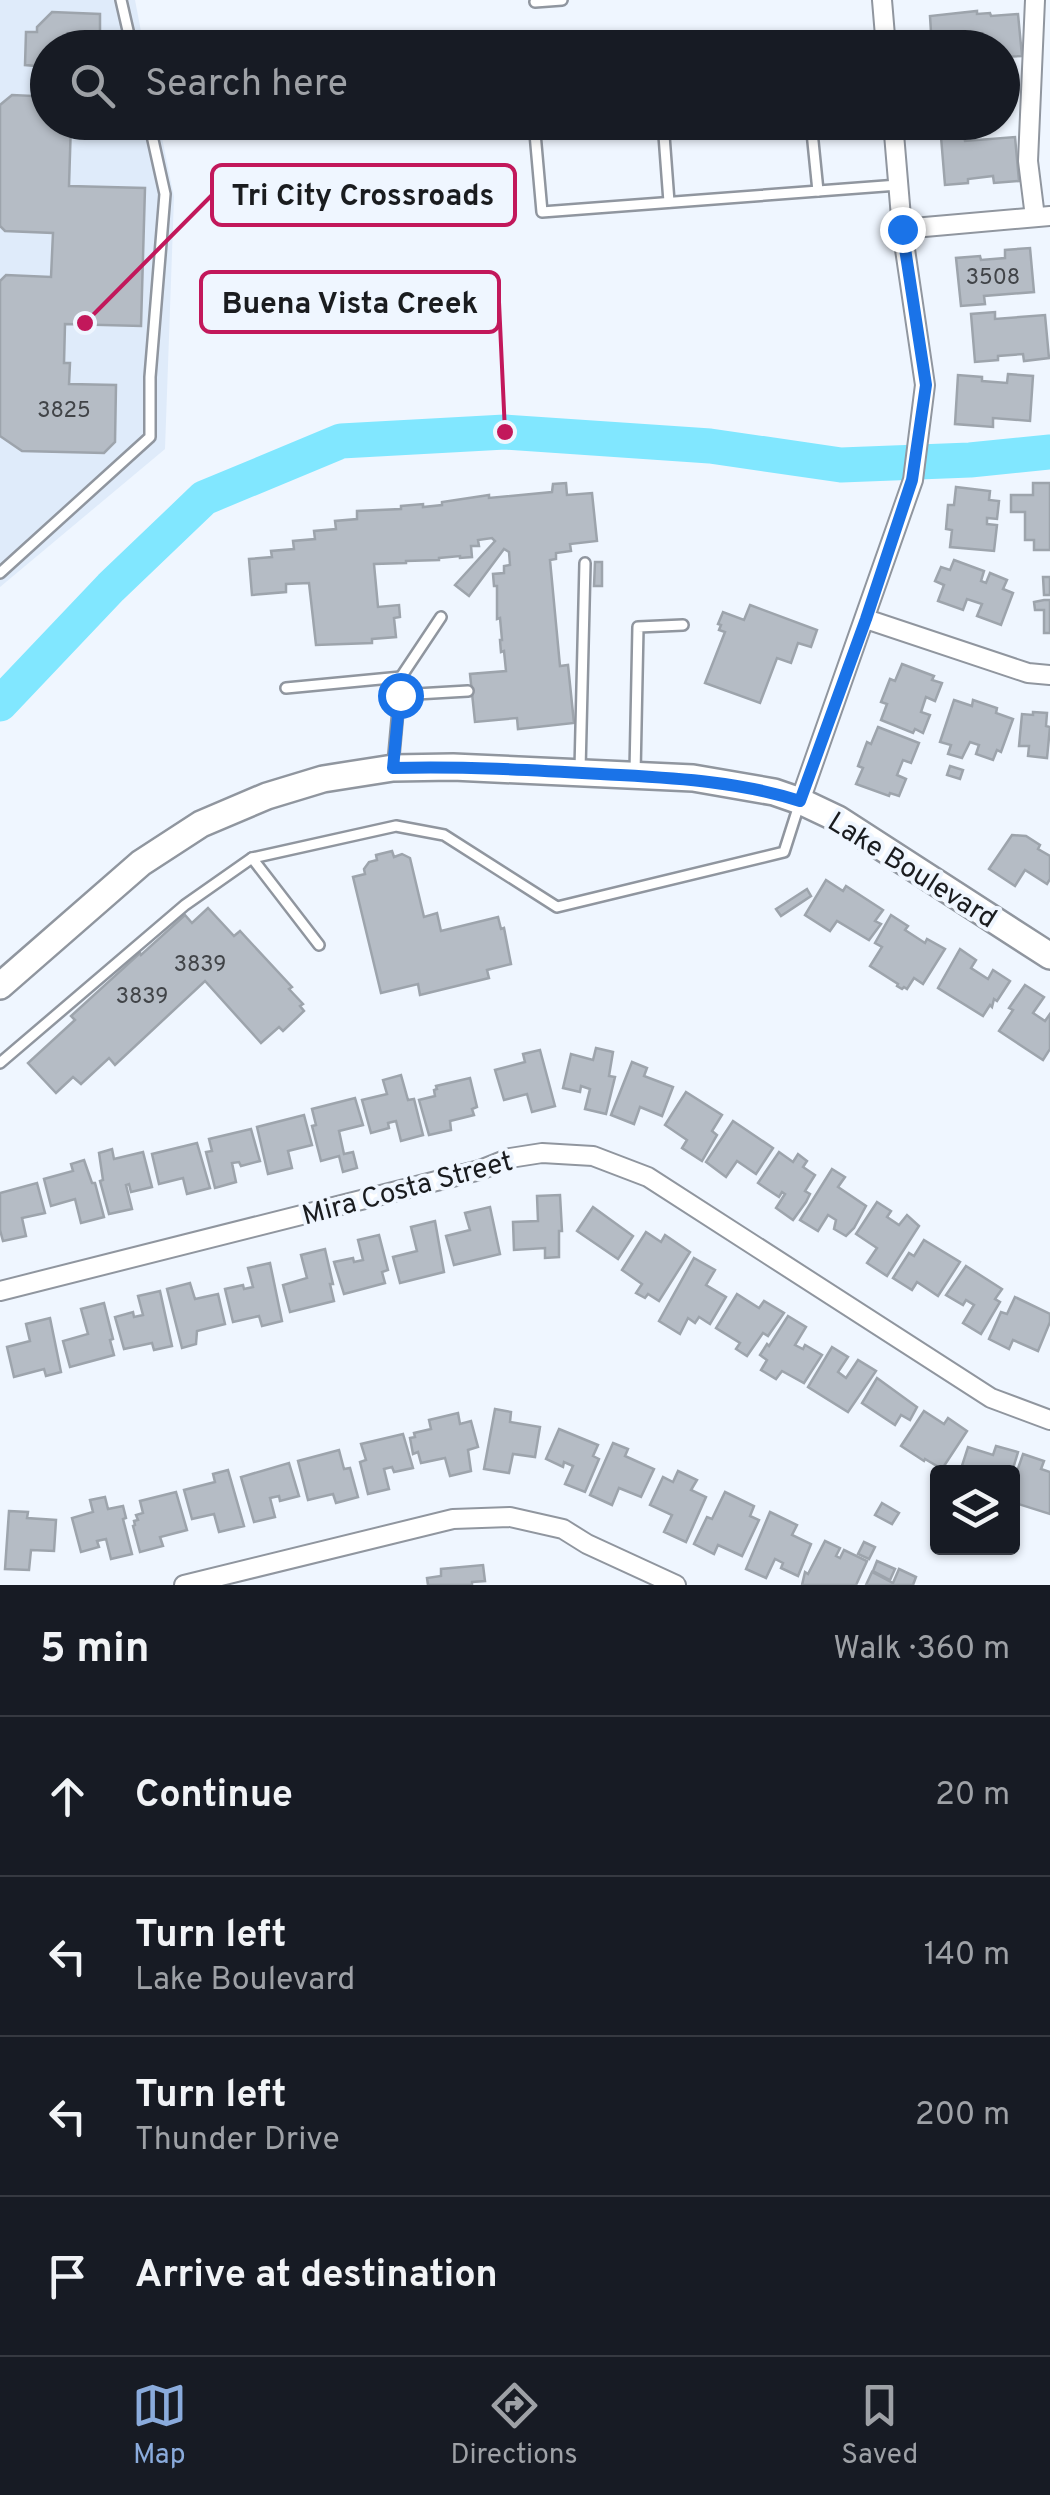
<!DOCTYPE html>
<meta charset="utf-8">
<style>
:root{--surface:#171b24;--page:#20242c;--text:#f1f3f6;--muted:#9ea1a6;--line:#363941;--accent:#8aabdc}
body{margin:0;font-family:Overpass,sans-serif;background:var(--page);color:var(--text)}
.controls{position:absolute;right:30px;bottom:30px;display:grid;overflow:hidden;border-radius:10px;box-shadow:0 2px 8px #0004}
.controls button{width:90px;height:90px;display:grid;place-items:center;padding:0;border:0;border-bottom:2px solid var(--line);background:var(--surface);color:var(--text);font:50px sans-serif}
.stop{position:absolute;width:30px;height:30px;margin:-22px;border:8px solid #1a73e8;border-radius:50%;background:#fff}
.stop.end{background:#1a73e8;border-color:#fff;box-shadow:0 2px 10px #0008}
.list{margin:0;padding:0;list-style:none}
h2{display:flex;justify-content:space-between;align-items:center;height:130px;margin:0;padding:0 40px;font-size:42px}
h2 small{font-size:32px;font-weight:400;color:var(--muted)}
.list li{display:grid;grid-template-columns:65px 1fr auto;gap:30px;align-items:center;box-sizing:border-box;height:160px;padding:0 40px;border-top:2px solid var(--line)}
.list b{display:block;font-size:38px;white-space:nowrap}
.list p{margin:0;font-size:32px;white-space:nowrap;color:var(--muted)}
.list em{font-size:32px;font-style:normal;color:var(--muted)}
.icon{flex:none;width:55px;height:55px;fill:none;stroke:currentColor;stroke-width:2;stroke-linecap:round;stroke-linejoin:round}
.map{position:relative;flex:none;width:1050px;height:1585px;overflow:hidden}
.search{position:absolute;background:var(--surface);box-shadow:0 2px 8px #0004;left:30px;right:30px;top:30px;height:110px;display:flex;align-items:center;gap:25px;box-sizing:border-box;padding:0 35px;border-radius:55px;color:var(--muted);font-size:38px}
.sheet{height:770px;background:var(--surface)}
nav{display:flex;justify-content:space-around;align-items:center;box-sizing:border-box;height:140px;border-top:2px solid var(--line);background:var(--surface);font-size:28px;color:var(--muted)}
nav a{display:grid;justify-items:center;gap:5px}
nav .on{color:var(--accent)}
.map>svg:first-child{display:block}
.built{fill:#dfebfa}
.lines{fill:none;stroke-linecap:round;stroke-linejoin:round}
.river{stroke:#81e7ff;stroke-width:35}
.building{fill:#b5bcc5;stroke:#9da4ac;stroke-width:2.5}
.lane-casing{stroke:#90969f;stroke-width:14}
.street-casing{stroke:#90969f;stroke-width:22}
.secondary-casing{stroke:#90969f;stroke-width:30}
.lane{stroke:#fff;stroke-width:9}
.street{stroke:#fff;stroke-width:18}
.secondary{stroke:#fff;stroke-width:25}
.route{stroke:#1a73e8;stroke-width:12}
.labels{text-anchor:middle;stroke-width:8;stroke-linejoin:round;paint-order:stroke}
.number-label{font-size:22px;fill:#414448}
.street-label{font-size:28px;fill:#1a1c1f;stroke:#eff6ff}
.leader{fill:none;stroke:#c2185b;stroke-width:4}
.callout-dot{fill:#c2185b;stroke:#eff6ff;stroke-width:4}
.callout{fill:#eff6ff;stroke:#c2185b;stroke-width:4}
.callout-label{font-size:30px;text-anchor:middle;font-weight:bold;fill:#1a1c1f}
</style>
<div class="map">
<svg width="1050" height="1585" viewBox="0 0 1050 1585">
<rect width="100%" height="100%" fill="#eff6ff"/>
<path class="built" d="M0,0H135L144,47L48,48V122L159,123L174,197L165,449L0,587Z"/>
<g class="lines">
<path class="river" d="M0,704L111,587L204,498L341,441L505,432L710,446L841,465L970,460L1050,452"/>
</g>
<g class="building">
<path d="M977,11V14L990,13L991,16L1018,14L1022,56L1002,57V48H995V44L976,46V43L969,44V48H932L930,16Z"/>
<path d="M52,12L100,14V32H93L92,48H48V122H71L69,186L145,188L141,326L65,324L64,363H70L69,384L116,385L115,442L104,453L22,451L0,436V281L6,275L51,277L53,233L5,231L0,226V105L12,95L33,96L36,66L25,65L26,32H37V27Z"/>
<path d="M1002,70H1005L1009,114H1002Z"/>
<path d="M935,122H959L960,126L936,128Z"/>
<path d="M964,135L965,141L1015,137L1019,181L994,183L993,176L968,179V183L945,185L941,137Z"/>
<path d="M1030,248L1034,292L984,296L985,304L961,306L956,258L980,256L981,260L1005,258V250Z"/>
<path d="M995,312V319L1045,315L1049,358L1024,361L1023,354L998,356V360L975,362L971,314Z"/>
<path d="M1008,374L1033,376L1030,421L993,418V427L955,424L958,375L982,377V381L1007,383Z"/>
<path d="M566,483L567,495L592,493L597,541L570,544L571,551L556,553V559L550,560L560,666L568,665L574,723L518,729L517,718L475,722L470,674L506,671L504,651L501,652L500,640H502L500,618L497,619V586H494L493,574L504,573V566L510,565L509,552L504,549L469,596L455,585L495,541L492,538L478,540L479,546H471L472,557L460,558V556L439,558V560L406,561V563L374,564L378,607L399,605L400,617L394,618L396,637L372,639V643L316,645L309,583L286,584V592L252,595L249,559L272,557L271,551L294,549L293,541L315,539L314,531L336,529L335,521L357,519V511L401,509V506L423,504V507L442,505V502L489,495V498L552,492L553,484Z"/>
<path d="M1033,483H1050V550H1034V540H1025V512H1011V495H1033Z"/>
<path d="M956,487L990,491L989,500L999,501L997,519L987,518V524L997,525L994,551L950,547L952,530L946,529L948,505H954Z"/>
<path d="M954,560L984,571L981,581L986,583L990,573L1007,580L1003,589L1013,593L1001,625L977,616L982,604L967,599L963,610L938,601L944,585L935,581L941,567L950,570Z"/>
<path d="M595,562H602V586H594Z"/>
<path d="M1043,577H1050V595H1044Z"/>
<path d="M1044,600H1050V633H1044V610H1035L1034,602Z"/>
<path d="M750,605L817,630L811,647L798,643L791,663L777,658L760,703L705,683L725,632L719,630L721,625L718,624L723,612L744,620Z"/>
<path d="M902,664L934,676L932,680L942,683L935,701L926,697L921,712L930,715L923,733L915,729L913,733L881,720L887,704L881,702L890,679L895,681Z"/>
<path d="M954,700L972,706L973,700L997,708L996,713L1013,719L1001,752L997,750L993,760L976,754L979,745L970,742L962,758L948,754L951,745L940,742Z"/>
<path d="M1033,712L1047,713L1046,726L1050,727L1047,758L1028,756L1029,746H1019L1022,714L1033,715Z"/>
<path d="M878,727L919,743L911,763L903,760L897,775L906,779L899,796L890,793L889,796L856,784L863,768L858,766L867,742L871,744Z"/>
<path d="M950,766L963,770L960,779L947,775Z"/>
<path d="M1012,835L1026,836L1040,845L1038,849L1050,856V879L1047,884L1025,870L1015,886L989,869Z"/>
<path d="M392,851L394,857L402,854L410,858L424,917L437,913L441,931L498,917L501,929L504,928L511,964L487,970L489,978L420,995L418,984L381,993L353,877L365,874L364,869L369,862L377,860L376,855Z"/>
<path d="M826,880L843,891L846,886L883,910L875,921L881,924L869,940L837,921L830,931L805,915Z"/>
<path d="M807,889L811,896L781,916L776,909Z"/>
<path d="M208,908L234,936L240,931L292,987L289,989L303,1004L300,1006L304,1011L283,1031L279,1027L261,1043L205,981L115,1065L109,1058L81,1084L73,1077L56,1093L28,1063L75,1020L71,1016L140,953L141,955L185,915L192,923Z"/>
<path d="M891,915L908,926L905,930L925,943L927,939L945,949L923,984L914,978L907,989L904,987L902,989L897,986L898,984L870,966L882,947L875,943Z"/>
<path d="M960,949L976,960L971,968L988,979L993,970L1010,981L997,1001L994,999L992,1007L990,1005L983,1016L938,988Z"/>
<path d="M1025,985L1044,997L1033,1013L1045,1021L1050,1014V1049L1043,1060L999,1031L1013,1010L1009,1008Z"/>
<path d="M596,1048L613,1052L609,1076L615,1077L606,1114L585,1109L590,1089L581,1086L580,1092L563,1088L571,1054L593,1060Z"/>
<path d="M540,1050L555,1106L532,1112L527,1094L504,1100L495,1070L525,1062L523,1054Z"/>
<path d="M632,1062L647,1068L644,1076L673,1087L662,1116L640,1107L634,1124L611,1115Z"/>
<path d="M401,1075L408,1100L414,1099L423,1135L401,1141L396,1121L388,1123L389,1128L371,1133L362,1100L387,1094L383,1080Z"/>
<path d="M470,1078L477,1107L472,1109L474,1115L450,1121L451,1130L429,1135L419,1100L435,1096L434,1090L437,1089L436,1086Z"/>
<path d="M686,1092L722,1115L712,1131L717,1135L702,1161L682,1148L687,1140L665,1125Z"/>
<path d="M355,1098L363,1125L339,1131L344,1154L353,1152L357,1168L343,1172L339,1156L321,1161L312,1126L316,1125L312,1109Z"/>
<path d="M304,1115L312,1145L288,1151L292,1168L268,1174L257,1127Z"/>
<path d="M733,1121L773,1148L756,1174L737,1161L726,1177L706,1162Z"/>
<path d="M251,1129L260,1161L241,1166L239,1162L232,1163L236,1182L215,1188L206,1152L212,1151L209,1139Z"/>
<path d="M197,1143L210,1188L187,1194L183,1178L159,1184L152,1154Z"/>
<path d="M112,1149L114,1159L143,1152L152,1187L131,1192L129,1184L126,1185L132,1209L109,1214L100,1181L103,1180L99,1153Z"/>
<path d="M779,1152L793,1162L798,1154L807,1161L803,1167L815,1175L805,1191L810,1194L806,1202L793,1220L776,1208L785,1194L782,1192L779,1197L758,1183Z"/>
<path d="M84,1160L92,1183H95L104,1217L81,1223L75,1199L51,1206L44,1179L73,1171L71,1164Z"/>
<path d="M832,1169L845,1177L838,1187L866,1206L854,1228L846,1236L834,1229L836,1220L828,1215L818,1231L800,1220Z"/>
<path d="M37,1183L45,1213L22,1218L26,1236L3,1241L0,1230V1193Z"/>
<path d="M560,1195L562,1231H559V1257L545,1258V1248L514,1250L513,1222L538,1221L537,1196Z"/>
<path d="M877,1202L891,1211L887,1217L899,1225L907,1215L919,1226L887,1276L867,1263L877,1248L856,1234Z"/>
<path d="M490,1207L500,1254L454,1265L446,1236L470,1230L465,1213Z"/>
<path d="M593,1207L633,1236L618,1259L577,1231Z"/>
<path d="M435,1221L444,1272L400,1283L393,1257L417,1251L411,1227Z"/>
<path d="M646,1232L661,1242L665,1235L690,1252L659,1301L648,1294L645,1298L636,1293L642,1284L622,1270Z"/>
<path d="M379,1235L388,1270L382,1272L385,1283L344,1294L334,1262L353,1258L354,1262L363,1260L358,1240Z"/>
<path d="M924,1240L960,1262L938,1296L917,1282L912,1290L893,1278L909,1253L914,1256Z"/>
<path d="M325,1249L333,1284H330L334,1301L290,1312L283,1285L307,1278L301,1255Z"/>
<path d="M694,1258L715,1270L706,1285L726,1297L710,1324L699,1317L695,1323L688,1318L680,1334L659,1321Z"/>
<path d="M270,1263L282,1321L262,1326L259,1316L233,1322L225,1289L243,1285L244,1289L253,1287L248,1268Z"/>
<path d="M966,1266L1002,1289L995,1299L1000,1302L981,1334L963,1323L974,1305L966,1300L963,1305L946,1295Z"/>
<path d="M190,1283L195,1299L218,1294L225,1324L197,1331L196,1344L182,1348L167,1289Z"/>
<path d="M160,1291L172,1346L154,1350L152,1343L124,1349L115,1317L133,1312L134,1317L143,1315L138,1296Z"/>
<path d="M737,1294L759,1308L764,1301L784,1313L768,1336L763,1333L747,1356L736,1349L740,1343L716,1328Z"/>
<path d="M1015,1297L1050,1314V1322L1038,1351L1013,1340L1009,1349L989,1339L1001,1312L1007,1314Z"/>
<path d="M104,1303L113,1339L110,1340L114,1355L70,1367L63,1341L88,1334L81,1309Z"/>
<path d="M788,1316L806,1327L795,1345L803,1349L805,1345L822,1355L804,1383L782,1371L776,1379L761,1370L767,1360L760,1355L767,1344L769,1346Z"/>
<path d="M50,1318L61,1372L46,1376L44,1369L14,1377L7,1347L30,1341L26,1324Z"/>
<path d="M832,1347L848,1357L838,1372L846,1378L858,1360L876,1371L848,1412L808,1387Z"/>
<path d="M877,1378L917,1407L910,1420L901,1415L895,1425L862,1403Z"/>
<path d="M495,1409L511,1412L510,1422L540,1427L535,1457L513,1454L509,1473L484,1469Z"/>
<path d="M924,1411L944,1424L948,1418L967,1431L942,1469L925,1459L924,1461L901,1446Z"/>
<path d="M458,1413L460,1424L471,1421L478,1447L468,1450L471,1471L450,1476L445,1458L421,1463L418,1452L413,1454L410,1438L415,1437L414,1433L431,1429L429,1420Z"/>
<path d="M559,1429L598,1445L593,1456L599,1459L585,1492L565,1484L573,1466L564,1462L563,1467L546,1459Z"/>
<path d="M403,1434L413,1468L394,1472L392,1467L384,1469L389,1489L368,1494L360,1462L366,1460L361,1444Z"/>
<path d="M613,1443L628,1449L625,1456L654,1469L641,1497L619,1488L612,1505L590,1495Z"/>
<path d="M996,1446L1018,1452L1012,1472H960L968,1447L993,1455Z"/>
<path d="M339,1450L344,1469L350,1468L358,1497L336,1503L333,1494L308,1500L298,1461Z"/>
<path d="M1023,1454L1044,1461L1041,1469L1050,1472V1514L1012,1502V1486Z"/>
<path d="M289,1463L299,1496L280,1501L279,1496L270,1498L275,1517L254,1522L241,1477Z"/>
<path d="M228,1470L244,1526L219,1532L214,1514L192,1519L184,1490L215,1482L213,1474Z"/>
<path d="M678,1471L697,1480L691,1490L706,1497L686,1542L664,1532L672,1515L650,1505L663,1477L673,1482Z"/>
<path d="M176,1492L187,1530L160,1537L163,1546L140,1552L133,1526L135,1525L134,1521L138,1520L136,1515L143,1513L140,1501Z"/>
<path d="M725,1492L754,1506L750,1516L759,1520L742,1556L718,1545L714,1554L694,1544L707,1517L712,1519Z"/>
<path d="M105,1497L108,1509L123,1506L126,1518L123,1519L132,1554L111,1559L106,1539L97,1541L99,1547L81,1552L72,1518L93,1512L90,1500Z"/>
<path d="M882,1503L899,1513L892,1524L875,1515Z"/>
<path d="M9,1511L28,1512L27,1518L56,1520L54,1551L31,1550L29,1570L5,1569Z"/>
<path d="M770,1512L797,1525L792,1535L811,1544L798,1576L781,1568L783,1563L775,1559L766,1578L746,1569Z"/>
<path d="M825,1541L840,1548L836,1556L840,1558L844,1550L867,1561L856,1585H802L805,1572L808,1574Z"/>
<path d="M864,1542L875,1547L869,1559L858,1554Z"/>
<path d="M877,1561L895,1569L890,1580L873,1571Z"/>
<path d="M483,1565L485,1581L472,1582V1585H428L427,1578L441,1576V1569Z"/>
<path d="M899,1569L916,1577L913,1585H866L872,1572L893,1583Z"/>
</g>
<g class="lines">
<g class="lane-casing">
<g id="lane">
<path d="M121,0L132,48"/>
<path d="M535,2L562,0"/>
<path d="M534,122L542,212L898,185"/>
<path d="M663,122L669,202"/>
<path d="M811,122L818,191"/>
<path d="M0,573L150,437V377L165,194L149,122"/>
<path d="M286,688L401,677"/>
<path d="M399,695L468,691"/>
<path d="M393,765L401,677L441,617"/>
<path d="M580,770L585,563"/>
<path d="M635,773L638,627L683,625"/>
<path d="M252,858L319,945"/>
<path d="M0,1063L185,905L252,858L396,826L444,835L557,907L784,852L799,805"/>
</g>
</g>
<g class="street-casing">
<g id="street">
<path d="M882,0L886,48"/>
<path d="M1035,0L1028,161L1035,217"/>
<path d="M902,229L1050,216"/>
<path d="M866,619L1028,673L1050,675"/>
<path d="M800,801L913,480L925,385L902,229L893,122"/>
<path d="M0,1291L480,1170L510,1158L542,1153L593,1156L648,1177L991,1398L1050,1420"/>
<path d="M184,1585L453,1519L510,1517L563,1529L587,1544L676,1585"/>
</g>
</g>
<g class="secondary-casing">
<path id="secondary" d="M0,986L141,863L201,824L267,796L323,779L393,768L453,767L693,778L774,792L800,801L838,819L1050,956"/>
</g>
<use href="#lane" class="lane"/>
<use href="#street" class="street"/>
<use href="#secondary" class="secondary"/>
</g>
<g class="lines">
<path class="route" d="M400,695L393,768C462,766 532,770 601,774C668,778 735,780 800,801L866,619L912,480L926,385L902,229"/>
</g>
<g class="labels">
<g class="number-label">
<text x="993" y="284">3508</text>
<text x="64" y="417">3825</text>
<text x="200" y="971">3839</text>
<text x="142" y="1003">3839</text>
</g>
<g class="street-label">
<text transform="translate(913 869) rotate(32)" y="10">Lake Boulevard</text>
<text transform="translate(407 1187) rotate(-15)" y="10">Mira Costa Street</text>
</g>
</g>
<path class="leader" d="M85 323L212 195M505 432L499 302"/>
<g class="callout-dot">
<circle cx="85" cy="323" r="10"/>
<circle cx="505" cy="432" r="10"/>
</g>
<g class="callout">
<rect x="212" y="165" width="303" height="60" rx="10"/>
<rect x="201" y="272" width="298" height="60" rx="10"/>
</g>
<g class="callout-label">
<text x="363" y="205">Tri City Crossroads</text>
<text x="350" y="313">Buena Vista Creek</text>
</g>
</svg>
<div class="controls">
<button><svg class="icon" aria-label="layers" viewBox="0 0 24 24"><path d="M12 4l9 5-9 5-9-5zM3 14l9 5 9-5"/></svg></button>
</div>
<div class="stop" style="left:400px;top:695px"></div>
<div class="stop end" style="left:902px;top:229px"></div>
<div class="search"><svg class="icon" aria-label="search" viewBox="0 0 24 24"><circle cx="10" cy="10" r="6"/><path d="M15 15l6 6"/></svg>Search here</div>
</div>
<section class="sheet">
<h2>5 min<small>Walk · 360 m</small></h2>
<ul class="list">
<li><svg class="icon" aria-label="ahead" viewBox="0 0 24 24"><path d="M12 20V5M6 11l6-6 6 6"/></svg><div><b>Continue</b></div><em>20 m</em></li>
<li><svg class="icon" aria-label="left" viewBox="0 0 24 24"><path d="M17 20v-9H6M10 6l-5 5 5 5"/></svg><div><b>Turn left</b><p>Lake Boulevard</p></div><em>140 m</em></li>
<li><svg class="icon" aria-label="left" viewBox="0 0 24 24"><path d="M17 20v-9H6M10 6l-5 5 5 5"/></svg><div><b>Turn left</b><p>Thunder Drive</p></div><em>200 m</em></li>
<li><svg class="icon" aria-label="arrive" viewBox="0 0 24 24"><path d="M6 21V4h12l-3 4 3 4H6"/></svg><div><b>Arrive at destination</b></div></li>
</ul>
</section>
<nav>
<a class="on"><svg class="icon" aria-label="map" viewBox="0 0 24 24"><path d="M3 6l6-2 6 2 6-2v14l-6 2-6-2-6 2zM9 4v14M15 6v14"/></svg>Map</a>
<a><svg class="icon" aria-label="directions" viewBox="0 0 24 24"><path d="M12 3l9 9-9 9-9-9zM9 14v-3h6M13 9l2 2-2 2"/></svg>Directions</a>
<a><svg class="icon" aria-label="saved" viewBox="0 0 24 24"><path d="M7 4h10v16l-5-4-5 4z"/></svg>Saved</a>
</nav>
